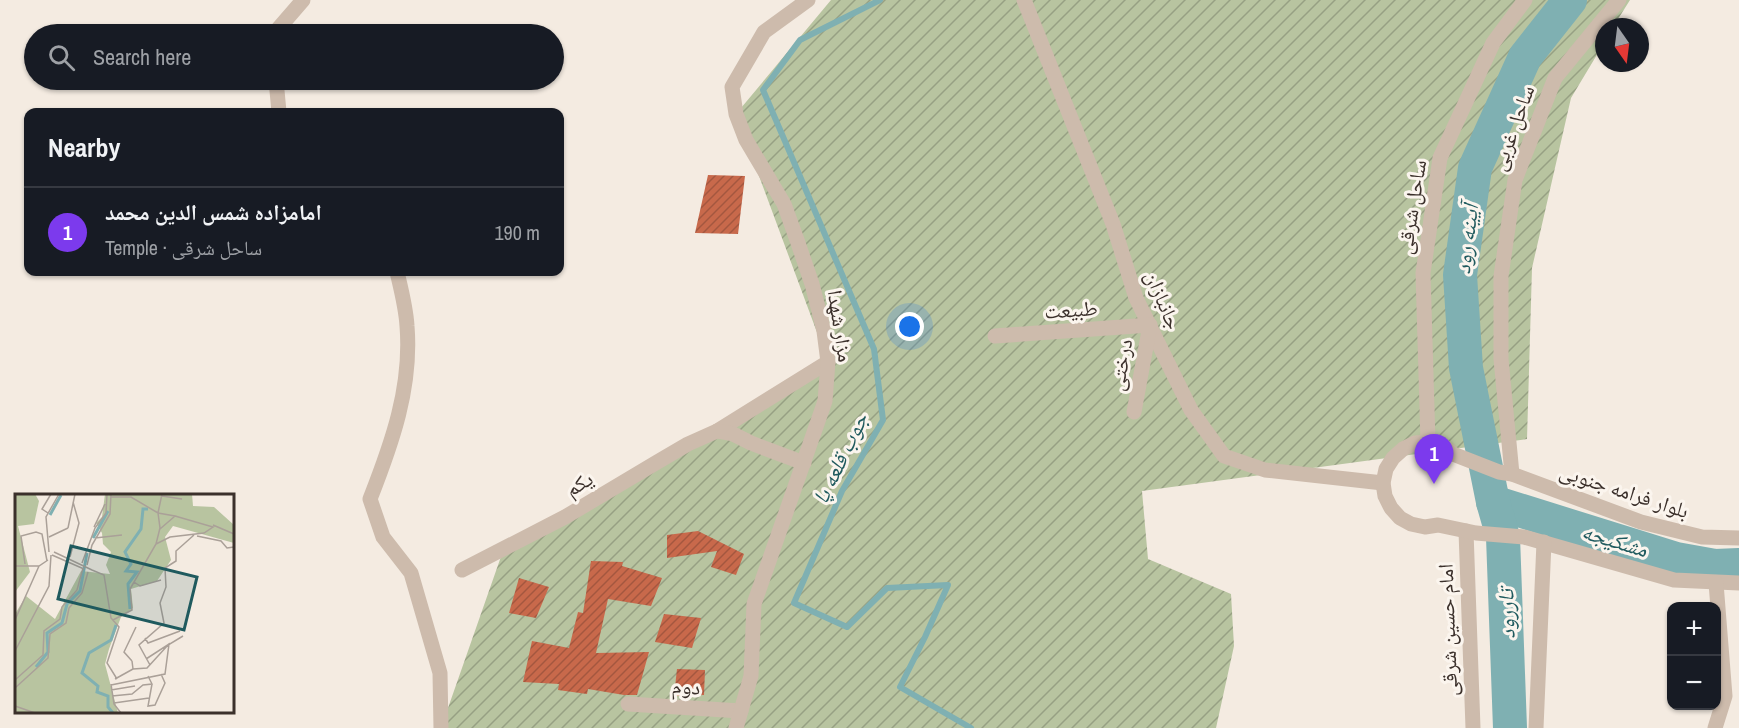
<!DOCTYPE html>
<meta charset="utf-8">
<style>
:root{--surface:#171b24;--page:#20242c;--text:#f1f3f6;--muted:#9ea1a6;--line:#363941;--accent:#7c3aed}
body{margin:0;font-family:"Archivo Narrow","Noto Naskh Arabic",sans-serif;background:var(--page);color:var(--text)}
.controls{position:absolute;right:18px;bottom:18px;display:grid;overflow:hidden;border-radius:12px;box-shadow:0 2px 4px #0004}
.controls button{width:54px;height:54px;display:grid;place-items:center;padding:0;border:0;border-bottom:2px solid var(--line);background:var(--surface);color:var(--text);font:30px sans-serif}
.compass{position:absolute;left:1595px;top:18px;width:54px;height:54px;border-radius:50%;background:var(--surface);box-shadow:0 2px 4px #0004;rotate:166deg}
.you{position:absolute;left:910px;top:327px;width:21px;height:21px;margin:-15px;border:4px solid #fff;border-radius:50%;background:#1a73e8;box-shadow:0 0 0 9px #1a73e833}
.badge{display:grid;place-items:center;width:39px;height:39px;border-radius:50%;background:var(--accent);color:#fff;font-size:20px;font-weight:700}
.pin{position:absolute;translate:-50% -50px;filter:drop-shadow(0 2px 3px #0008)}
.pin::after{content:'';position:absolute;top:32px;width:21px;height:18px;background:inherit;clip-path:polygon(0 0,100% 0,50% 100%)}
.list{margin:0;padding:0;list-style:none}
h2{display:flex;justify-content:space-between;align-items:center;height:78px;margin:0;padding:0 24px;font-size:26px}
h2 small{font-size:20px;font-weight:400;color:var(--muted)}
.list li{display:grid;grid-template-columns:39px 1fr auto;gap:18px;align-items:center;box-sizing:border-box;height:90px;padding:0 24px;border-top:2px solid var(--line)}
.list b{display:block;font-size:22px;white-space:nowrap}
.list p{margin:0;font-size:20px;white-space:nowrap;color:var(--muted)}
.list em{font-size:20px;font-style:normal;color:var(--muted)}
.icon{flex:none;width:33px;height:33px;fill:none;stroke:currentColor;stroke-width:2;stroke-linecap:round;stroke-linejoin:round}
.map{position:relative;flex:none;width:1739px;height:728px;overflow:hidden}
.search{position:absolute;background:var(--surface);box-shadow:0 2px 4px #0004;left:24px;top:24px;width:540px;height:66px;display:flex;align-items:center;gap:15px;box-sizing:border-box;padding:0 21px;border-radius:33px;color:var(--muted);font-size:22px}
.panel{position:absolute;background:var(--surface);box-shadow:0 2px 4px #0004;left:24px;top:108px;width:540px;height:168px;border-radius:12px}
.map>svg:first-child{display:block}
.garden{fill:url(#garden-furrows)}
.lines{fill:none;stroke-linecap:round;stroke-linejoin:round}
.stream{stroke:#7fb0b2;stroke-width:6}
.river{stroke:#7fb0b2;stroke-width:34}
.building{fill:url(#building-hatch)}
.minor{stroke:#cdbbac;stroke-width:15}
.labels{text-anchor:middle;stroke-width:6;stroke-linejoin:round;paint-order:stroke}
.street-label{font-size:21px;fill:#3b302b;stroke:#fbf5ee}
.water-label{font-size:22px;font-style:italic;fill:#1f5a5e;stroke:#fbf5ee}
.inset-river{fill:none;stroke:#7fb0b2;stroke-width:3}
.inset-road{fill:none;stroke:#aaa098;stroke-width:1.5}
.view{fill:#1f5a5e;fill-opacity:0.15;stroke:#1f5a5e;stroke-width:3}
.inset-edge{fill:none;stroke:#3b302b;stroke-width:3}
</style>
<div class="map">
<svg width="1739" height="728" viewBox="0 0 1739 728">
<defs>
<pattern id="garden-furrows" width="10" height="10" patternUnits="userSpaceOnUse" patternTransform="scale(1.5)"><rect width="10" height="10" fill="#b8c4a0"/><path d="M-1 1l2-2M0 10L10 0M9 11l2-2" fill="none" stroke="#97a083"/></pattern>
<pattern id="building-hatch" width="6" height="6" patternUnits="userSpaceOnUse" patternTransform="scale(1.5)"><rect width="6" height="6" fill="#c8694b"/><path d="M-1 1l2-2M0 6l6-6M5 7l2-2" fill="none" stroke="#a4573f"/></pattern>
</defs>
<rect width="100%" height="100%" fill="#f4ebe1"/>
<path class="garden" d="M831,0H1630L1613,27H1604V43L1571,98L1532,268L1527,439L1142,491L1148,559L1231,594L1234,646L1216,728H441L504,548L828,362L736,114Z"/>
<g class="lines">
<path class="stream" d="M880,0L800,40L763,90L874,349L883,420L842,491L794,603L847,627L887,588L948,585L925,637L900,687L971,728"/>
<g class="river">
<path d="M1493,502L1676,559L1715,566L1739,565"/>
<path d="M1510,728L1503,537L1493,502L1466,368L1460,275L1475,168L1525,57L1570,0"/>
</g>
</g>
<g class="building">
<path d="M708,175L745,176L738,234L695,233Z"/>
<path d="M698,531L744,554L736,575L711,567L717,551L667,558V535Z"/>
<path d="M591,561L623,562L622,566L662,578L651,606L608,599L596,653L649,652L637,695H624L588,689L587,694L558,690L559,684L523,682L532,641L569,648L578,612L583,613Z"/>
<path d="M519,578L549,587L536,618L509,613Z"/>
<path d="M664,614L701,618L692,648L655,642Z"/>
<path d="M677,669L705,670L704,695L674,696Z"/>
</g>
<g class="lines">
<g class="minor">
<path d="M1024,0L1113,224L1136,298L1191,410L1224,456L1265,470L1383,483"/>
<path d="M277,34L278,29L303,0"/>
<path d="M276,80L279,112"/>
<path d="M397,272C401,289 406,308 407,326C412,387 392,443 370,499L383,537L411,573L440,673L441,728"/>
<path d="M995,336L1150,325L1134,412"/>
<path d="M717,431L828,362"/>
<path d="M1428,442L1423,273L1440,158L1493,43L1525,0"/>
<path d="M1512,474L1501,359V276L1515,180L1555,78L1619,0"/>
<path d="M1466,531L1473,728"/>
<path d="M1739,538L1702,537L1641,522L1512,474L1499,472L1453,454L1441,444L1428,442L1415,443L1403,449L1393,458L1386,469L1383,483L1385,496L1391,508L1400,518L1411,524L1425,527L1438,525L1476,533L1524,537L1674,580L1739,583"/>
<path d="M462,570L565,517L659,461L688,444L717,431L733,434L751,443L804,463"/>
<path d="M628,704L741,711"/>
<path d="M736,728L751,676L754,604L825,401L828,362L824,331L812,284L797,240L784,204L746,140L736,114L732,87L764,32L808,0"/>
<path d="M1536,728L1544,542"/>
<path d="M1715,728L1725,696L1716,583"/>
</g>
</g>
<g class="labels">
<g class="street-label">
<text transform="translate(1513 128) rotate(-70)" y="7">ساحل غربی</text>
<text transform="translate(1412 207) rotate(-81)" y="7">ساحل شرقی</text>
<text transform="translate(1163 300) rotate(67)" y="7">جانبازان</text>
<text transform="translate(1071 310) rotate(-4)" y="7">طبیعت</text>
<text transform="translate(840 326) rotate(81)" y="7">مزار شهدا</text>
<text transform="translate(1121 365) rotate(-80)" y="7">درختی</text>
<text transform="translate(579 484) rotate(-31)" y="7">یکم</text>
<text transform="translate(1624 491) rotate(18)" y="7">بلوار فرامه جنوبی</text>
<text transform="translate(1448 630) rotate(-92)" y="7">امام حسین شرقی</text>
<text transform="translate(686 687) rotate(3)" y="7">دوم</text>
</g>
<g class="water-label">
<text transform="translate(1466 239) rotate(-83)" y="8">آیینه رود</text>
<text transform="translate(840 458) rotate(-64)" y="8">جوب قلعه پا</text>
<text transform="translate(1615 540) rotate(17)" y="8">مشکیجه</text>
<text transform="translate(1506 614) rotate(-92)" y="8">تاررود</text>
</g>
</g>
<g transform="translate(15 494)">
<rect width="219" height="219" fill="#f4ebe1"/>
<path d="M0,0H20L24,7L19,30L3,32L15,78L0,98ZM90,0H177L178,12L199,13L219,31V49L158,32L150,43L156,66L142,87L116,95L118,114L106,123L94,155L90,170L103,219H0V120L11,102L40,125L66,77L95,80L91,71L96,58L88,50L87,39L81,29L87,23Z" fill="#b8c4a0"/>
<path class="inset-river" d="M35,21L46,1M78,44L93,17M115,115L113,90L122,78L111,77L116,70L110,58L126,35L128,15H133M21,173L33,158L32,139L47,129L52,110L65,97L72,59M98,219L93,213V202L82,198L83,192L67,179L74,159L96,146L101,131"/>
<path class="inset-road" d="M147,2L167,5M96,3H116L143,19L160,22L145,35M33,19L27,15L36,0M143,19L147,0M198,31L219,40M79,33L90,10M53,34L60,0M182,42L206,47L212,54L219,53M34,43L53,34M80,44L107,41M141,50L155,43L189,39L198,33L160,22M34,58L31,23L44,0M39,58L77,76M37,61L69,75M55,63L64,29L58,8M67,69L80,34L91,19L92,0M10,70L6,42L21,38L27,40L32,67M72,71L77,51L95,20L96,0M0,72H24L33,66M77,76L89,81L96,124L104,133L92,169L102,185M119,88L125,92L146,86M0,126L24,72M98,126L117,116L115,95L141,50L145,34L143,19M130,144L133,149L165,137M0,157L34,92L36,61M117,167L109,158L121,133M135,171L124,151L149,129L145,109L151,93L150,74L161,67V57L179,41M118,175L132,174L153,151L168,142M100,185L118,175L117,167M0,186L28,161L29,137L45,125L47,113L62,96L68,74M96,190L99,210L106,219M137,190L133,212L140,211L150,189L146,180M96,191L150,180L154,150L131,165M0,194L33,164L35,140L51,129L54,114L67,99L73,78M96,196L120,192M97,202L117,200L128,191L137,190L133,182M99,209L134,204M0,212L20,219"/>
<path class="view" d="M56,52L182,83L169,136L43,105Z"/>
<rect width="219" height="219" class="inset-edge"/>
</g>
</svg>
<div class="controls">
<button>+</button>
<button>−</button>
</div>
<svg class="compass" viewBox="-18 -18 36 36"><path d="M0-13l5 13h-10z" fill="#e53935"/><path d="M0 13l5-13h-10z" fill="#9ea1a6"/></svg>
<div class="you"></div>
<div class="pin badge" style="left:1434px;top:484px">1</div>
<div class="search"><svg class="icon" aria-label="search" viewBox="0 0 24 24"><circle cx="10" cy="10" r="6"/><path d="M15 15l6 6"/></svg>Search here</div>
<section class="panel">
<h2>Nearby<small></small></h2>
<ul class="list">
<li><span class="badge">1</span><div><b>امامزاده شمس الدین محمد</b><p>Temple · ساحل شرقی</p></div><em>190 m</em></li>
</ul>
</section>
</div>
